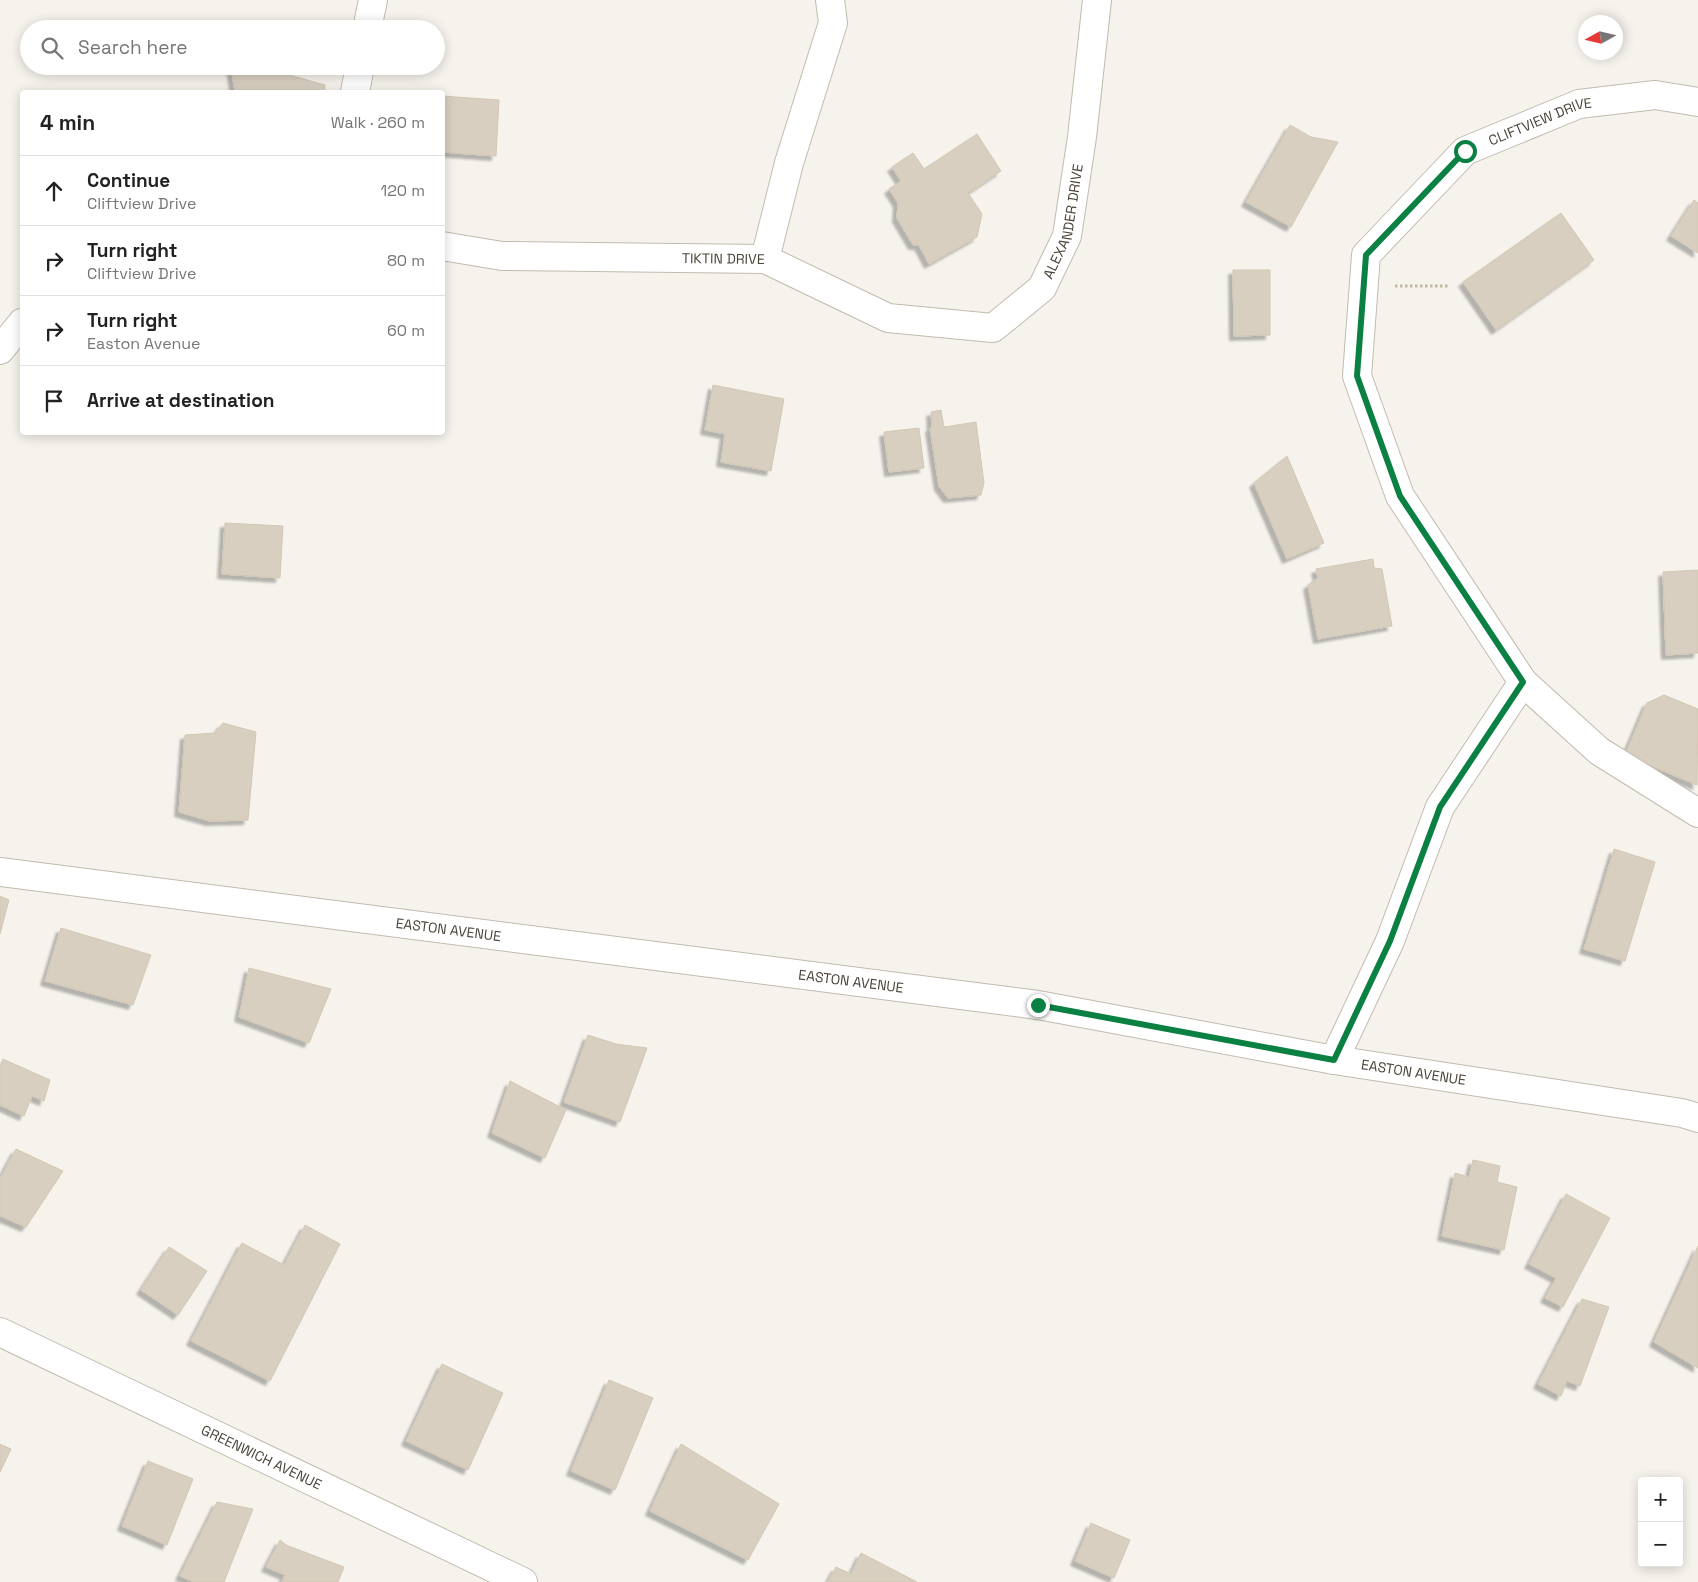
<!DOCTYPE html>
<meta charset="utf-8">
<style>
body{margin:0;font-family:"Space Grotesk",sans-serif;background:#f6f6f6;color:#222}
.controls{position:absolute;right:15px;bottom:15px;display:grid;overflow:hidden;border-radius:5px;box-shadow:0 2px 12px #0003}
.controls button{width:45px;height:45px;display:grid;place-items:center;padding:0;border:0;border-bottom:1px solid #e0e0e0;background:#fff;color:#222;font:25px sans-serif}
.compass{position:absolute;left:1578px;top:15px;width:45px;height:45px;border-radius:50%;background:#fff;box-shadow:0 2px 12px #0003;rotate:262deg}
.stop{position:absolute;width:15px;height:15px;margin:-11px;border:4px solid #0b8043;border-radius:50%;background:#fff}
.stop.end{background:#0b8043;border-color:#fff;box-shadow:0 1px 5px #0008}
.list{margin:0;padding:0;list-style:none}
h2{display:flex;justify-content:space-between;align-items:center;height:65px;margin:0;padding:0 20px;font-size:21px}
h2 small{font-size:16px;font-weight:400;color:#767676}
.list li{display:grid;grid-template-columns:32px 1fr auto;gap:15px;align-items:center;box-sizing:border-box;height:70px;padding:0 20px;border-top:1px solid #e0e0e0}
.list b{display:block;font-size:19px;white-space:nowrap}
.list p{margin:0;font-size:16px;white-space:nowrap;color:#767676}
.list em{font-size:16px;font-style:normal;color:#767676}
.icon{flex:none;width:28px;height:28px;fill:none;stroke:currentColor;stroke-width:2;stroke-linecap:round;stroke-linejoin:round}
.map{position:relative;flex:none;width:1698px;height:1582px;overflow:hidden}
.search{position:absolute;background:#fff;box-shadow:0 2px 12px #0003;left:20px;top:20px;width:425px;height:55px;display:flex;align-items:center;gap:12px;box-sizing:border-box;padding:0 18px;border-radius:28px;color:#767676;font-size:19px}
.panel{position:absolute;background:#fff;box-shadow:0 2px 12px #0003;left:20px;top:90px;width:425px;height:345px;border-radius:5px}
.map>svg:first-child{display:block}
.building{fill:#d8cfc1;stroke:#d3c7b4;filter:url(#shadow)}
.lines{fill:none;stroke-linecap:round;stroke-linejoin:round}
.minor-casing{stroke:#c2bbae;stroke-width:30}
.path{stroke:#c4b79f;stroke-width:3;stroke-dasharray:2.5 2.5;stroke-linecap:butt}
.minor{stroke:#fff;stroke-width:28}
.route{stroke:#0b8043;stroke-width:6}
.labels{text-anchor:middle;stroke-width:4;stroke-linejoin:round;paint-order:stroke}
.street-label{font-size:14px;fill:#4b4439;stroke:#fff}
</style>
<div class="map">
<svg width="1698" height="1582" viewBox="0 0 1698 1582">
<defs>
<filter id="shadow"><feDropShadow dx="-4.5" dy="4.5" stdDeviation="1" flood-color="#0004"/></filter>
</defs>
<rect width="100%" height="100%" fill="#f6f3ec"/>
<!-- building -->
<path class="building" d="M231,66H258L325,85V92H235Z
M442,96L499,100L496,156L442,152Z
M1290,125L1311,137L1338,142L1291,227L1246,202Z
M977,134L1001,171L968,193L982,214L977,237L929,264L919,245H913L897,218L898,203L889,189L901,181L892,167L913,153L924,169Z
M1694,200L1698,203V253L1671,236Z
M1561,213L1594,260L1496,330L1463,282Z
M1233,270H1270V335L1234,336Z
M713,385L784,399L771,471L721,462L725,434L705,430Z
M941,410L944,427L976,422L984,483L981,495L948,498L939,486L930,428L932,426L931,412Z
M919,428L924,468L889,472L884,432Z
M1287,456L1324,543L1287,559L1254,483Z
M225,523L283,526L280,578L222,574Z
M1373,559L1374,568L1382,569L1392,626L1318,639L1308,585L1318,578L1316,569Z
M1698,570V653L1666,655L1663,572Z
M1664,695L1698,709L1697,785L1625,755L1647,703Z
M223,723L256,732L248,820L210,821L179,812L185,735L215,733Z
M1614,849L1655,862L1625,961L1584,949Z
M0,896L9,900L0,934Z
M61,928L151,955L133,1005L45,981Z
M249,968L331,989L309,1043L239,1017Z
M588,1035L616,1044L647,1048L620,1122L564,1102Z
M3,1059L50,1080L44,1101L32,1096L24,1116L0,1105V1067Z
M510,1081L566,1110L545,1158L492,1133Z
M16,1149L63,1171L26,1227L0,1216V1179Z
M1473,1160L1500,1166L1497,1182L1517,1187L1504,1250L1442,1236L1455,1173L1469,1177Z
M1566,1194L1610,1218L1563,1307L1545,1298L1556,1278L1529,1264Z
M305,1225L340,1244L270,1381L191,1341L242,1243L284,1265Z
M1698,1246V1368L1654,1342Z
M169,1247L207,1271L178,1315L141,1290Z
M1582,1299L1609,1307L1580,1386L1567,1381L1561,1396L1538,1384Z
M442,1364L503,1393L468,1470L406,1441Z
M609,1380L653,1398L615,1490L571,1471Z
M0,1444L11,1449L0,1472Z
M681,1444L779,1504L748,1560L650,1511Z
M148,1461L193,1479L167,1545L122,1526Z
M217,1502L253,1509L224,1582H194L180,1576Z
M1091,1523L1130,1540L1114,1578L1075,1561Z
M280,1540L286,1545L344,1567L338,1582H282L285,1575L266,1567Z
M861,1553L917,1582H828L836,1567L851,1574Z"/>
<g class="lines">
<defs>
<g id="minor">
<path d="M367,29L373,0"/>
<path d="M355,92L360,66"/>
<path id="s1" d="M442,246L502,256L765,259L888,318L993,328L1042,288L1067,236L1082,137L1097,0"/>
<path d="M765,259L789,163L833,23L830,0"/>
<path d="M0,350L22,323"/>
<path d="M1523,682L1599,751L1698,813"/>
<path id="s2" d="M0,872L1038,1005L1334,1060L1682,1113L1698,1118"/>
<path id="s3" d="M1334,1060L1390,941L1440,807L1523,682L1400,496L1357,376L1366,255L1465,151L1579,104L1655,95L1698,102"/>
<path id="s4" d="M0,1332L523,1582"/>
</g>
</defs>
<!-- minor casing -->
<use href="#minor" class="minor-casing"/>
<!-- path -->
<path class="path" d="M1395,286H1448"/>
<!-- minor -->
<use href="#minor" class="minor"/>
</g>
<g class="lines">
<!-- route -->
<path class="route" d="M1038,1005L1334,1060L1390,941L1440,807L1523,682L1400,496L1357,376L1366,255L1465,151"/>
</g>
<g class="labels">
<!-- street labels -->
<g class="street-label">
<text dy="5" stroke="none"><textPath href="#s3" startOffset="1121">CLIFTVIEW DRIVE</textPath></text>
<text dy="5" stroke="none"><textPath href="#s1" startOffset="700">ALEXANDER DRIVE</textPath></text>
<text dy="5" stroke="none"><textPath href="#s1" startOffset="282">TIKTIN DRIVE</textPath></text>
<text dy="5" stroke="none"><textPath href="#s2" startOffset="452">EASTON AVENUE</textPath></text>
<text dy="5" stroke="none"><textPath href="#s2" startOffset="858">EASTON AVENUE</textPath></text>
<text dy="5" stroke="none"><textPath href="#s2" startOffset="1428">EASTON AVENUE</textPath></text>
<text dy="5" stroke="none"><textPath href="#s4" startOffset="290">GREENWICH AVENUE</textPath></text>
</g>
</g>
</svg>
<div class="controls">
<button>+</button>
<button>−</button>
</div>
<svg class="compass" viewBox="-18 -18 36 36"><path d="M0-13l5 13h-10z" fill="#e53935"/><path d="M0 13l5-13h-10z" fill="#767676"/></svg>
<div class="stop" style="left:1465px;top:151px"></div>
<div class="stop end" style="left:1038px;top:1005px"></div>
<div class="search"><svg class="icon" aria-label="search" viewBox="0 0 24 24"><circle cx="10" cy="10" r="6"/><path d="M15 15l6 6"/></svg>Search here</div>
<section class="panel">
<h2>4 min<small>Walk · 260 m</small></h2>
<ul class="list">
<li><svg class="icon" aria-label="ahead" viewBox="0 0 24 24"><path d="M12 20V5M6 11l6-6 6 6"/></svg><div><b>Continue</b><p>Cliftview Drive</p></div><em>120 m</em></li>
<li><svg class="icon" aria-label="right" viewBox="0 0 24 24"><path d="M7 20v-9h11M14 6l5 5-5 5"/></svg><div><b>Turn right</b><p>Cliftview Drive</p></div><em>80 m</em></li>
<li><svg class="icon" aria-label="right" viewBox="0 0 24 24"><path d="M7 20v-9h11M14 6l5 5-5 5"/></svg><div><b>Turn right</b><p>Easton Avenue</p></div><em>60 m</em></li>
<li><svg class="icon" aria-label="arrive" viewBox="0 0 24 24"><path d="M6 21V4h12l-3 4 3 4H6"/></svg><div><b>Arrive at destination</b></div></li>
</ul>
</section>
</div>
